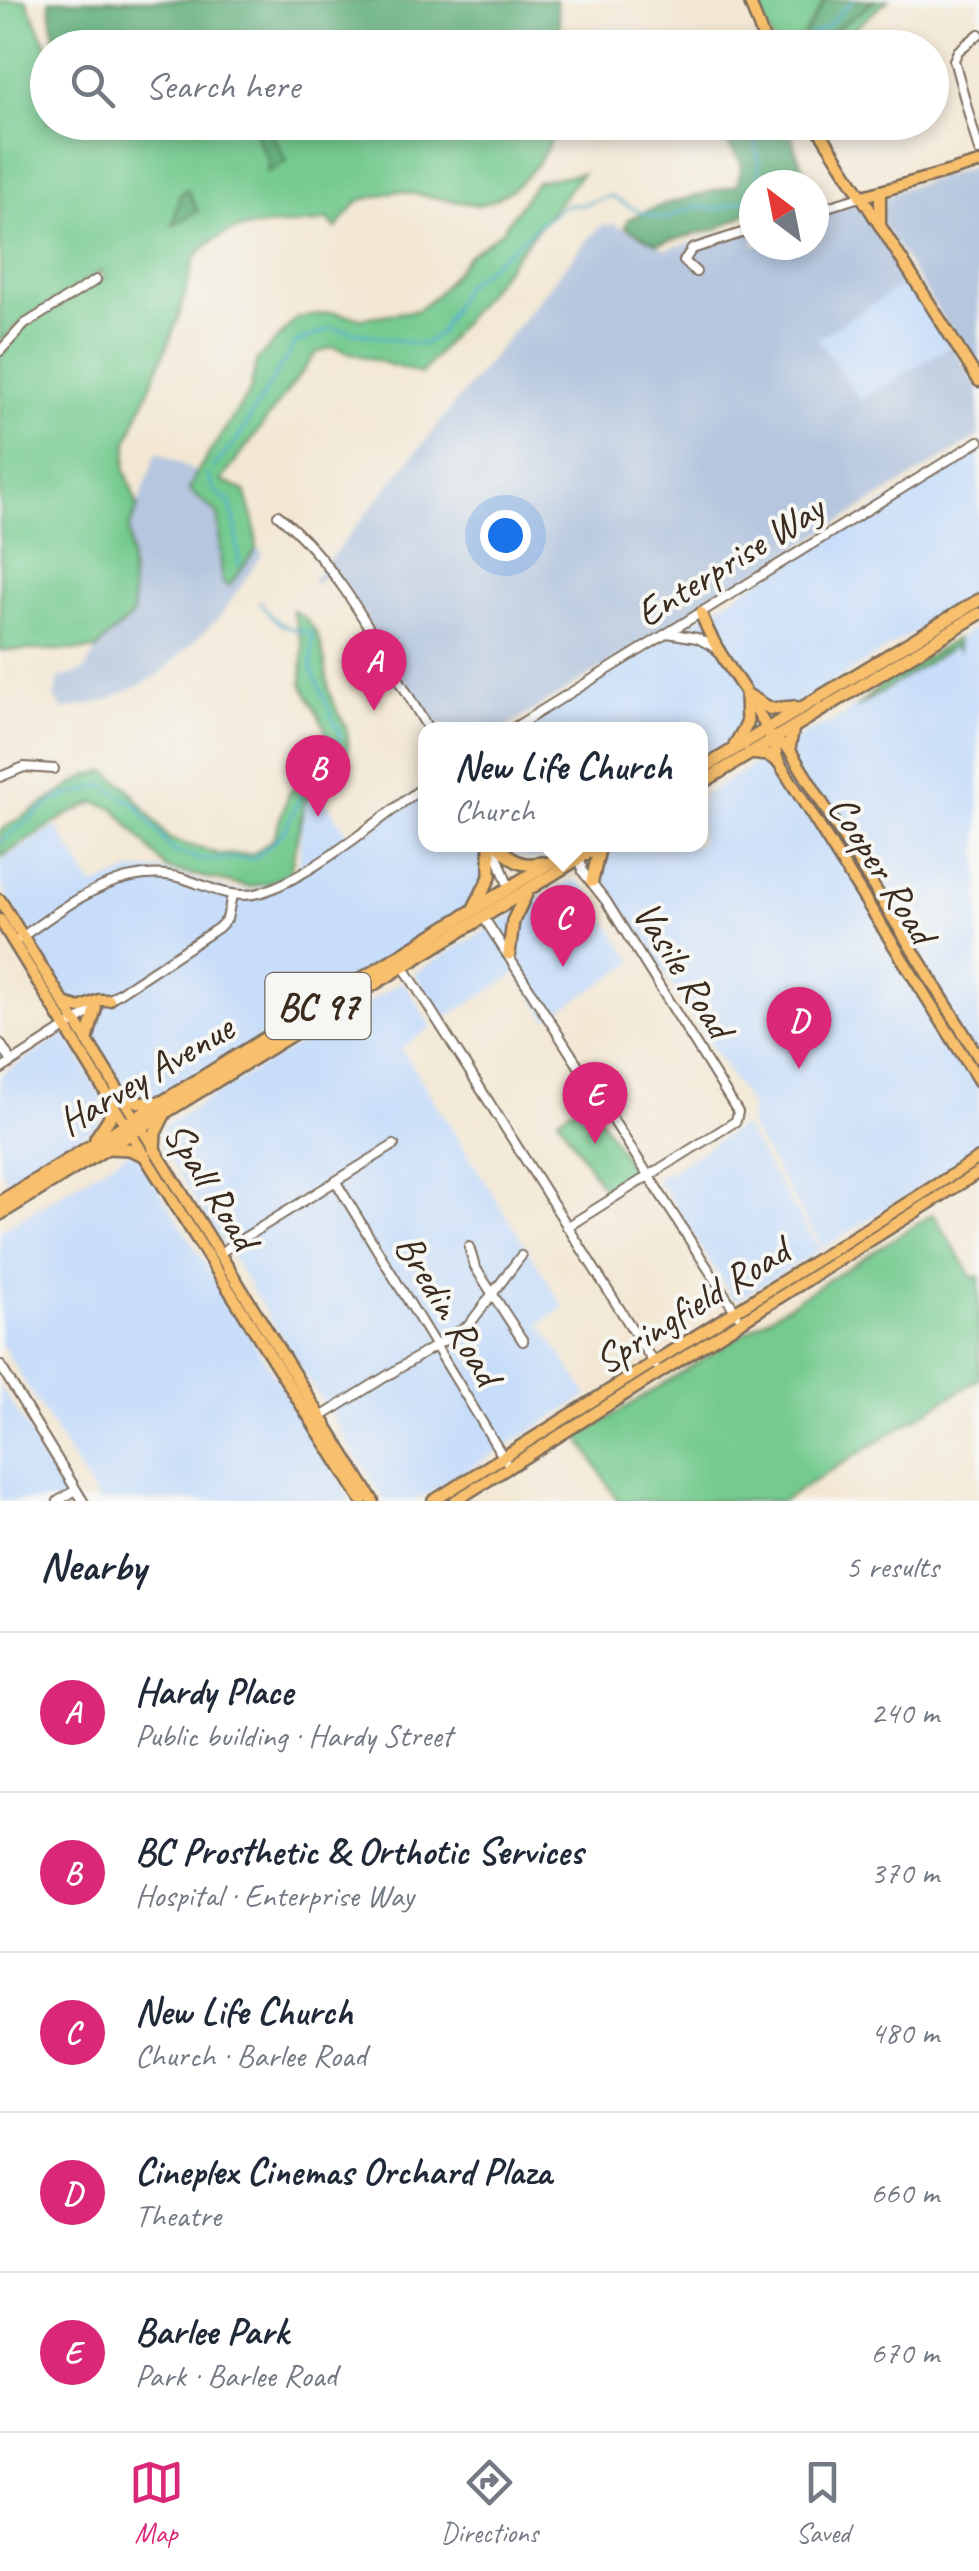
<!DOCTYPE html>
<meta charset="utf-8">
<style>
body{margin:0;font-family:Caveat,sans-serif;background:#f6f6f7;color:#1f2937}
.compass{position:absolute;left:739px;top:170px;width:90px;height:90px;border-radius:50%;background:#fff;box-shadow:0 5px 15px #0003;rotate:328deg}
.you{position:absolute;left:505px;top:535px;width:35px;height:35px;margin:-25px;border:8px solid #fff;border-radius:50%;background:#1a73e8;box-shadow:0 0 0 15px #1a73e833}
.badge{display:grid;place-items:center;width:65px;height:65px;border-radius:50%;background:#db2777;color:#fff;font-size:32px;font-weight:700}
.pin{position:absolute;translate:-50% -82px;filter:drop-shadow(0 2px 5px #0008)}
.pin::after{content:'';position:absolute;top:52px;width:35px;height:30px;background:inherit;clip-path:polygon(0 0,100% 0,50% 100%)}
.popup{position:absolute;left:418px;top:722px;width:290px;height:130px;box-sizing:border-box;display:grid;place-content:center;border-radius:20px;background:#fff;filter:drop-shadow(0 2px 8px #0005);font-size:32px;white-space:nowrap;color:#747a83}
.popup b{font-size:38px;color:#1f2937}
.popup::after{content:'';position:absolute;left:50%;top:100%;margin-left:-20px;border:20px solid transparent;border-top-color:#fff}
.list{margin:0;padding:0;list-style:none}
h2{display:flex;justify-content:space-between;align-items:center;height:130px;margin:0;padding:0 40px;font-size:42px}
h2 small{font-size:32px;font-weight:400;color:#747a83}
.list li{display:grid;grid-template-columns:65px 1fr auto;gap:30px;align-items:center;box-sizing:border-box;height:160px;padding:0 40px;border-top:2px solid #e0e1e3}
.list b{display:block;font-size:38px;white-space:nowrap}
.list p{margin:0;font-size:32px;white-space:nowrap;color:#747a83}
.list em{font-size:32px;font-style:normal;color:#747a83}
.icon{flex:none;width:55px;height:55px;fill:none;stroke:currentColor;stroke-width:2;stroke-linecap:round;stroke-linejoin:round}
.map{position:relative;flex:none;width:979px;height:1501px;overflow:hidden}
.search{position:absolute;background:#fff;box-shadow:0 5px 15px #0003;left:30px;right:30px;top:30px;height:110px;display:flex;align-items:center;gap:25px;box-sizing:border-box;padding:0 35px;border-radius:55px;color:#747a83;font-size:38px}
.sheet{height:930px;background:#fff}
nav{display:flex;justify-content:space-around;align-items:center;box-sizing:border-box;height:140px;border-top:2px solid #e0e1e3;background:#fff;font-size:28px;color:#747a83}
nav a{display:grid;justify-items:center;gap:5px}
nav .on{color:#db2777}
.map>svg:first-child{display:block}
.built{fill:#c7ddf9}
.industrial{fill:#b5c6de}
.green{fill:#75ca8f;stroke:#587a56;stroke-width:2.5}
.forest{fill:#60ae7a;stroke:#4e6c4c;stroke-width:2.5}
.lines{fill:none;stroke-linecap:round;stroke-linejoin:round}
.stream{stroke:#50aecf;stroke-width:2.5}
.minor-casing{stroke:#7b6c5d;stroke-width:12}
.major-casing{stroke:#7b6c5d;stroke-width:15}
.highway-casing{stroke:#7b6c5d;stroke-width:16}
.minor{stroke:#fff;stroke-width:8}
.major{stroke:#f8bf6c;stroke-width:10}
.highway{stroke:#f8bf6c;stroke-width:11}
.labels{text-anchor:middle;stroke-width:8;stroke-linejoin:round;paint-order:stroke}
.shield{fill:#f6f6f2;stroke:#73675e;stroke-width:2.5}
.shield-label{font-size:38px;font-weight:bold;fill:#3b2a1e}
.street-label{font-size:40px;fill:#3b2a1e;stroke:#f6f6f2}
</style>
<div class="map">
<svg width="979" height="1501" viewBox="0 0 979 1501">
<rect width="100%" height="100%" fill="#f6f6f2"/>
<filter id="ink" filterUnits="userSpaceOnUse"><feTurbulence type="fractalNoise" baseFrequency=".01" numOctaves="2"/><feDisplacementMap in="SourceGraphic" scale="20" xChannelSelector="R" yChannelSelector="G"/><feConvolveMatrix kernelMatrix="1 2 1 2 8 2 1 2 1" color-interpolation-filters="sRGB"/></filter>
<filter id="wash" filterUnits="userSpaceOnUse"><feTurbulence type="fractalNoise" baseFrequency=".0048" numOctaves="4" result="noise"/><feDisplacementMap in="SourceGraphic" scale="40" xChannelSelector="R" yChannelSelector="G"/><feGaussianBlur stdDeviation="2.25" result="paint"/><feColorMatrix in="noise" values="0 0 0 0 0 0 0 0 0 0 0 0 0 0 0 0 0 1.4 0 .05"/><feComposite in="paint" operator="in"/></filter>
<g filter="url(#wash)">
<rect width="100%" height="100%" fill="#f3e7d3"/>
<!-- built -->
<path class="built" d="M909,281L951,345L860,402L817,337Z
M979,445V592L701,763L700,730H517Z
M979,625V1150L823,1248L749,1126L751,1107L601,876L599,866L604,857L624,845L700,844L701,797L803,734L839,719L880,686Z
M425,786L426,844L487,845L488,876L469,907L164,1098L151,1100L123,1089L91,1034L100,1003L70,1001L0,884V861L56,826L93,886L132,871L159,870L232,891H255L299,869L302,805L321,794L349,836Z
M505,845H568L549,857L529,859L515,854Z
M571,880L581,882L634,962L547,1019L518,973L443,1020L414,973Z
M403,981L432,1027L401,1048L564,1307L540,1323L588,1396L432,1492L413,1501H385L160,1144V1135L164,1126Z
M66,1033L102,1098L103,1116L99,1125L10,1184L0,1167V1075Z
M742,1125L820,1250L738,1299H733L664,1189L655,1183L660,1174L667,1173Z
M128,1152L138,1156L352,1501H98L0,1342V1231Z
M0,1385L73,1501H0Z"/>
<!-- industrial -->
<path class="industrial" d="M979,165V374L882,224L881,212L885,199L898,190Z
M860,201L909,281L818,338L860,401L951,345L979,389V436L503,729H435L333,568L313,586L312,581L585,242L602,225L615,224L666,249L754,227V245H814V213Z
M157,452L197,472L189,490L218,514L222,582L229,586L257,548L263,553L219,618L158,676L107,701L63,710L54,697L59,678L83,672L102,642L125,624L133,614L129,529Z"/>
<!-- green -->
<path class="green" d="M0,0H26L48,47V122L556,123C548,159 515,197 478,205L397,191L358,201L336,229L327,219C318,224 313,223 304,224C262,227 226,220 195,258L177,322L128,440L125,469L138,507L129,529L133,614C123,628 106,635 97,650H0V357L23,328L104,278L102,271L14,327L0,345Z
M755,0H888L831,48L777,47L762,21Z
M582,173L421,374L332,347L316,353L221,481L245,491L254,521L257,548L229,586L222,582L218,514L189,490L197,472L250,391L257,360L297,318L332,312L362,318L418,310L437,294L470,254L501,232L537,181Z
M292,610C325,626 323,658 329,690C332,703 340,714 345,726C357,759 332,787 305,800L290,872L268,883L249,887L167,869L114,808L95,802L67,815L0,858V831L87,776L106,771L127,787L169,839L221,855L253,854L273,839L289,793L326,754L325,728L302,684L303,646Z
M956,639L958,650L954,646L856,708L880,686Z
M588,1099L633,1171L632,1177L606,1193L558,1118Z
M933,1214L973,1278L979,1276V1379L782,1501H618L579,1437Z"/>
<!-- forest -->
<path class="forest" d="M49,0H556L561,37L558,48L56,47Z
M825,0H875C857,18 833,27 817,47H806L799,43Z
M737,122L789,123L795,149L806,175L799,185H754V210L717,229L657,244L625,227L628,219L665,204L737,185L742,164L725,139Z
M255,123H266L287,161L267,172L268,160L256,136Z
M187,189L198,211L173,225L180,195Z"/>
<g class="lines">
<!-- stream -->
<path class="stream" d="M798,48L809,36L827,27L853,0
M752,122L759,163L758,185
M212,469L237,440L294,344L332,328L422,345L439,334L464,286L564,205H582L610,196L642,213L666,219L694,207L721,209L754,196
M207,474L214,490L230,503L236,528L239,566
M0,842L54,800L103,785L137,805L171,850L201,860L256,858L284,831L306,785L325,771L339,749L340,735L312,670V633C287,629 273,624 260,601"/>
</g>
</g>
<g filter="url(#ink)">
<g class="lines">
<defs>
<path id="minor" d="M979,34L958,51L954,60L979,151
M814,211L860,197
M696,272L684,261L692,249L754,229
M0,351L25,324L96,280
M278,515C346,571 383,656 429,730
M668,633L697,638L716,648
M510,730L979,441
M0,777L24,767L54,769
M493,844L509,888
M484,918L737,1314
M19,939C67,905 123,860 185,879C209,887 232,900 259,893C309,879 382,817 426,785
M403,966L655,1365
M107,1001L218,928L227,919L232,895
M0,1043L12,1062
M0,1070L95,1009
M336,1182L505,1460
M567,1227L736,1121L738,1112L606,901L583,872L580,858
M469,1247L475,1267L523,1341
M218,1254L394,1145
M0,1365L83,1501
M319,1418L469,1325L521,1256
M58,1501L76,1490"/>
<path id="major" d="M749,0L767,48
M814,122L979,381
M860,197L979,163
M880,225V191
M701,613C719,666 766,706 778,761L979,1081
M773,739L789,749L979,1058
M0,900L373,1501
M0,920L144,1155L362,1501
M64,1003L80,1008L99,1000H109
M87,1041L96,1008
M433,1501L979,1158
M455,1501L979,1172"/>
<path id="highway" d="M746,694L771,709L794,707
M735,745L747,724L746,694
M789,749L793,727
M749,753L768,755L778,761
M700,770L979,600
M700,784L979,614
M498,844C513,862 520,867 543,863
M592,881L600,845
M475,906L490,877V844
M509,954L513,921L527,892
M117,1091C131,1098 144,1108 159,1102
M96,1138L110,1117L108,1096
M108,1148L129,1149L144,1155
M154,1150L155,1133L165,1113
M0,1202L580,844
M0,1214L602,844"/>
</defs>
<!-- minor casing -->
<use href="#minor" class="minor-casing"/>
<!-- major casing -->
<use href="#major" class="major-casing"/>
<!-- highway casing -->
<use href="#highway" class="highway-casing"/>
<!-- minor -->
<use href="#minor" class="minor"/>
<!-- major -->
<use href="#major" class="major"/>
<!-- highway -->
<use href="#highway" class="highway"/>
</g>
</g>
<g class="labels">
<!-- shield labels -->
<rect class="shield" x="265.5" y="973" width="105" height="66" rx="8"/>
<g class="shield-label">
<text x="318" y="1019">BC 97</text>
</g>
<!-- street labels -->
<g class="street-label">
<text transform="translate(729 560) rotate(-32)" y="14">Enterprise Way</text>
<text transform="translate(883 869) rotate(58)" y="14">Cooper Road</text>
<text transform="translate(684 969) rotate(58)" y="14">Vasile Road</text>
<text transform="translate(145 1074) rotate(-31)" y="14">Harvey Avenue</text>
<text transform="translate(212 1185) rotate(58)" y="14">Spall Road</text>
<text transform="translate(691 1305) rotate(-32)" y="14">Springfield Road</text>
<text transform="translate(449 1309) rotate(59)" y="14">Bredin Road</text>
</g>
</g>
</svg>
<svg class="compass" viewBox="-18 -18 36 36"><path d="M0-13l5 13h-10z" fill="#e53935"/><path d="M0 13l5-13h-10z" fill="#747a83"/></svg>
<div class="you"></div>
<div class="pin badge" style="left:374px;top:711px">A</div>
<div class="pin badge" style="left:318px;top:817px">B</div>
<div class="pin badge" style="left:563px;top:967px">C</div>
<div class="popup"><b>New Life Church</b>Church</div>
<div class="pin badge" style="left:799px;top:1069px">D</div>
<div class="pin badge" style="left:595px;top:1144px">E</div>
<div class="search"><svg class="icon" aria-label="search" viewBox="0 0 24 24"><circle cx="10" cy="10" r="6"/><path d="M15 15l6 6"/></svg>Search here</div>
</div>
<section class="sheet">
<h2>Nearby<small>5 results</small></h2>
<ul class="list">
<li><span class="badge">A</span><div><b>Hardy Place</b><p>Public building · Hardy Street</p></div><em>240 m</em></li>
<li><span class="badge">B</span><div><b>BC Prosthetic &amp; Orthotic Services</b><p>Hospital · Enterprise Way</p></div><em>370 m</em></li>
<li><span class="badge">C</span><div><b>New Life Church</b><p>Church · Barlee Road</p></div><em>480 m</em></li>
<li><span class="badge">D</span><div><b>Cineplex Cinemas Orchard Plaza</b><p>Theatre</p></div><em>660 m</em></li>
<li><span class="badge">E</span><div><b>Barlee Park</b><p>Park · Barlee Road</p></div><em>670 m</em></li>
</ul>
</section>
<nav>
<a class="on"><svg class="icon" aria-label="map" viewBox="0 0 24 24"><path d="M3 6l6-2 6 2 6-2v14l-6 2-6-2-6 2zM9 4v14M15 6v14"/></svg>Map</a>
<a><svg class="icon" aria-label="directions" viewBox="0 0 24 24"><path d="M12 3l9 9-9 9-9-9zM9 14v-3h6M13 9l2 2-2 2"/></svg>Directions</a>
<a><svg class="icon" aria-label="saved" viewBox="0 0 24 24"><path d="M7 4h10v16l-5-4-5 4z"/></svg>Saved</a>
</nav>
